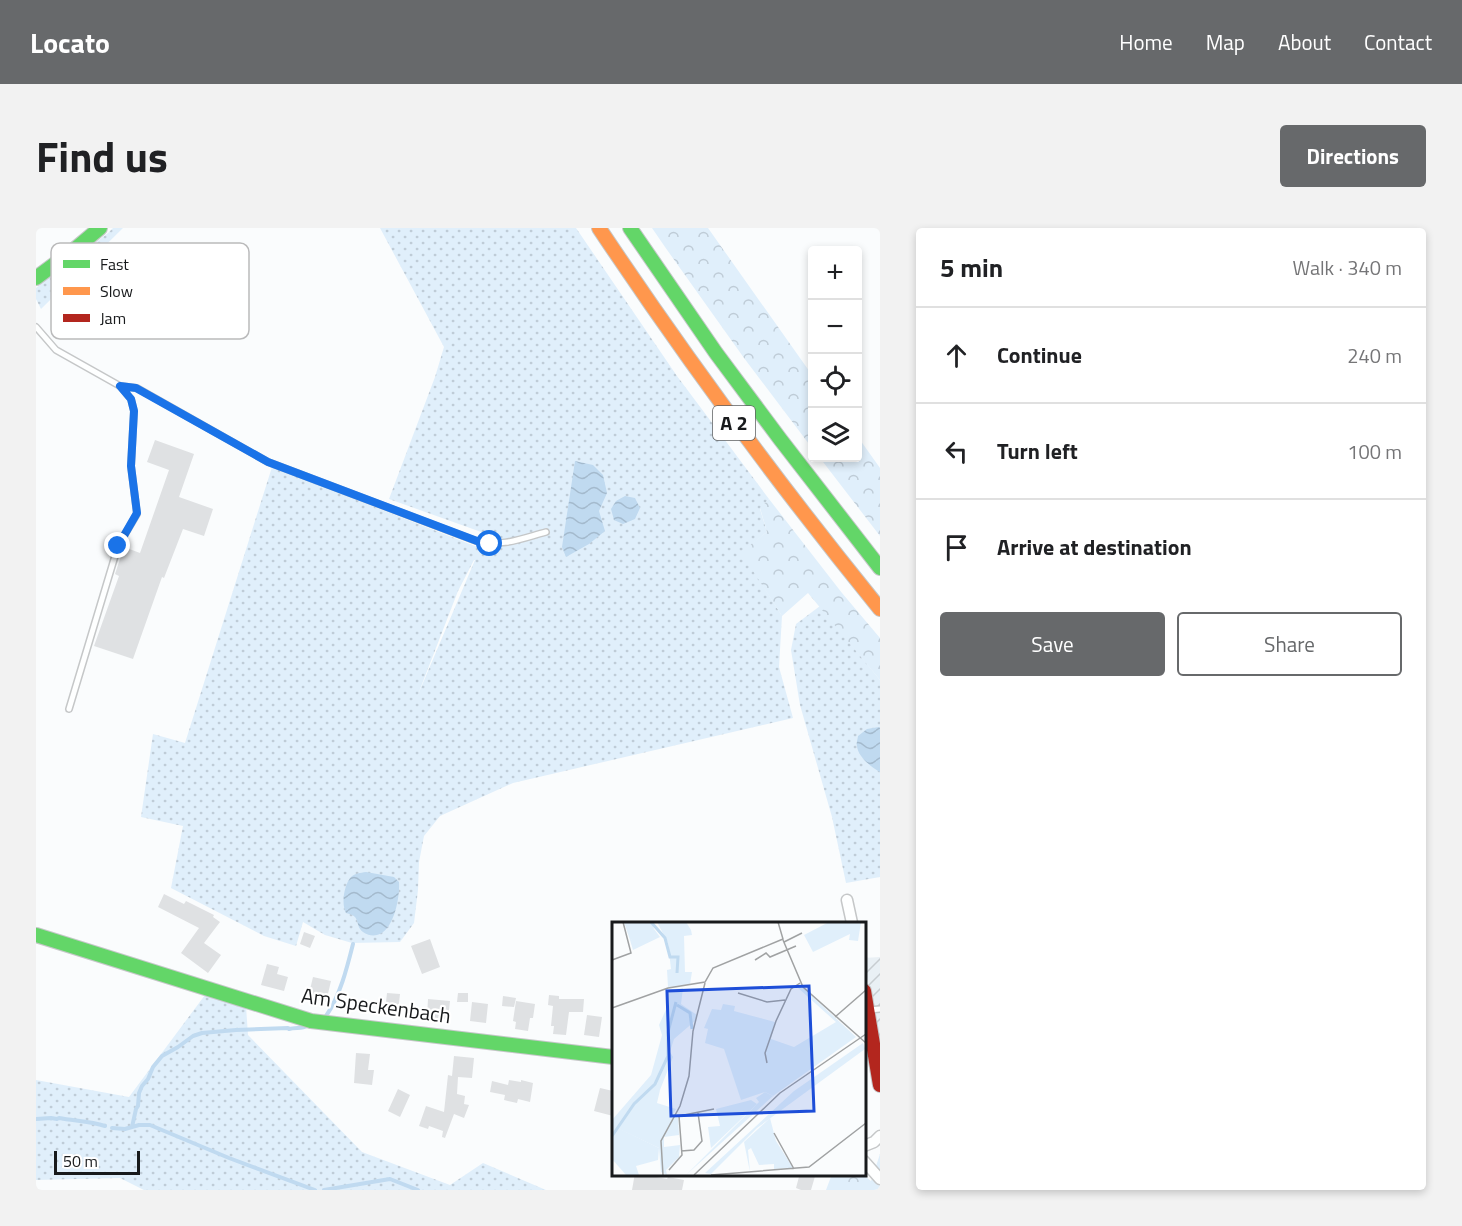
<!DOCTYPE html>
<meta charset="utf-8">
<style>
body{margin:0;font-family:"Titillium Web",sans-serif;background:#f2f2f2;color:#202124}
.controls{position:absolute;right:18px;top:18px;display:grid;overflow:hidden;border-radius:6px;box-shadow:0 3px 9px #0003}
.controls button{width:54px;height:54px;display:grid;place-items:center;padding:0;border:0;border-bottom:2px solid #e0e0e0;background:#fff;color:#202124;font:30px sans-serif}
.scale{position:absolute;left:18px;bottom:15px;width:86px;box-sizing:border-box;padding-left:6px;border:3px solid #181a1c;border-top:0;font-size:16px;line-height:21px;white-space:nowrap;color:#181a1c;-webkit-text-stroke:4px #fff;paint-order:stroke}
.stop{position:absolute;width:18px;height:18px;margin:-14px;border:4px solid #1a73e8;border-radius:50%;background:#fff}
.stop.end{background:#1a73e8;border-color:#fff;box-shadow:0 2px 6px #0008}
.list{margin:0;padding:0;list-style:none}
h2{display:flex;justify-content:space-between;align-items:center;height:78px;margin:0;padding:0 24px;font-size:26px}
h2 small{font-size:20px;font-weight:400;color:#757577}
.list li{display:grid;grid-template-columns:39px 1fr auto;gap:18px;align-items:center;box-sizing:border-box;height:96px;padding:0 24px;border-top:2px solid #e0e0e0}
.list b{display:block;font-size:22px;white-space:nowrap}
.list em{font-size:20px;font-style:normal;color:#757577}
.actions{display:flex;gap:12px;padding:18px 24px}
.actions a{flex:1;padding:14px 0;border:2px solid #67696b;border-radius:6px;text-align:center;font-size:21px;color:#67696b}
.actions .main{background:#67696b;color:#fff}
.icon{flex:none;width:33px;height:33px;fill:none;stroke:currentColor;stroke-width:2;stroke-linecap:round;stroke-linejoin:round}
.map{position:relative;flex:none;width:844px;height:962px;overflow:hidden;border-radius:6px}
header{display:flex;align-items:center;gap:36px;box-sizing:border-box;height:84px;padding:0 30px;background:#67696b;color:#fff}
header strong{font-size:28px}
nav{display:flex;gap:33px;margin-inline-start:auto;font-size:21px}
.intro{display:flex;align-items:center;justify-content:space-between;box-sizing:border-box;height:144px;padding:0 36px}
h1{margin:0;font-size:42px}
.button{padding:15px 27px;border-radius:6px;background:#67696b;color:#fff;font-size:21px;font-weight:700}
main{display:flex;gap:36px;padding:0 36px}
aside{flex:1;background:#fff;border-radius:6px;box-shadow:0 3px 9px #0003}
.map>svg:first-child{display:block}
.industrial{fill:url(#industrial-furrows)}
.grass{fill:url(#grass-dots);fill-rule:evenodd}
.forest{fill:url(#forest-crowns)}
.water{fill:url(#water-waves)}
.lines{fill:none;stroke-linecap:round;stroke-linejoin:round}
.stream{stroke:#c0daf0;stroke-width:4}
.building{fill:#dfe1e3}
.lane-casing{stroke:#c5c7c8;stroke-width:8}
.street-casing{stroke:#c5c7c8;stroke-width:13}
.fast-casing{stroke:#c5c7c8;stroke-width:16}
.slow-casing{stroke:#c5c7c8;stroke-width:16}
.jam-casing{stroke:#c5c7c8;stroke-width:16}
.lane{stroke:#feffff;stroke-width:5}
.street{stroke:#feffff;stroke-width:10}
.fast{stroke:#63d668;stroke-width:14}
.slow{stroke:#ff974d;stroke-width:14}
.jam{stroke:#b3261e;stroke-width:14}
.route{stroke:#1a73e8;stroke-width:8}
.labels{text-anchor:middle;stroke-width:4.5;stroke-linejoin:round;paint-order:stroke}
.shield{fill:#fff;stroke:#5d5f60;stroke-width:1.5}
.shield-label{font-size:20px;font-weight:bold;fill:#181a1c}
.street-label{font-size:21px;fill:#181a1c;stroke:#fff}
.inset-river{fill:none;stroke:#c0daf0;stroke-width:3}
.inset-road{fill:none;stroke:#a0a2a3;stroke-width:1.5}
.view{fill:#1d4ed8;fill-opacity:0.15;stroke:#1d4ed8;stroke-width:3}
.inset-edge{fill:none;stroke:#181a1c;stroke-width:3}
.key{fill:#fff;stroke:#bababb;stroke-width:1.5}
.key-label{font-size:16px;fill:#181a1c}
</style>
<header>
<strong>Locato</strong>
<nav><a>Home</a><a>Map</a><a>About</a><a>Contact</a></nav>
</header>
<div class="intro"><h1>Find us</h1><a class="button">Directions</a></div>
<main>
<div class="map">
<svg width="844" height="962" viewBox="0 0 844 962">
<defs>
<pattern id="industrial-furrows" width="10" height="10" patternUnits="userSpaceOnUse" patternTransform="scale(1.5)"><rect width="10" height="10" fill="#e9f0f5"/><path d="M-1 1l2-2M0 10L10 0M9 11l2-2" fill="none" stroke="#c7cdd1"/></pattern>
<pattern id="grass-dots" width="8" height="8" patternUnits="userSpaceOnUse" patternTransform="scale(1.5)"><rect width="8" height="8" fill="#e0effb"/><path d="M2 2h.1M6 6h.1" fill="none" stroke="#bfccd7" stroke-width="1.8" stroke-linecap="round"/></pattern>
<pattern id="forest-crowns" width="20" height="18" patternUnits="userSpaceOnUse" patternTransform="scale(1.5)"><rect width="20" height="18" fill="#e0effb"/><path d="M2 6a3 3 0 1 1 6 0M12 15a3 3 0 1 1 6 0" fill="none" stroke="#bfccd7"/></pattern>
<pattern id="water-waves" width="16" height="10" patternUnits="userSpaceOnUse" patternTransform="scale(1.5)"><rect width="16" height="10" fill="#c0daf0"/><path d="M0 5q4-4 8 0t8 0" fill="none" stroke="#a4bacd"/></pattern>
</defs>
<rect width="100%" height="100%" fill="#fafcfd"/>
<!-- industrial -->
<path class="industrial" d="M844,729V834L828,730Z"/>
<!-- grass -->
<path class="grass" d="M77,0H87L5,81L0,71V60L72,5Z
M344,0H540L641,148L733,271L724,281L731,304L706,324L746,388L743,439L757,490L477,555L404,588L388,608L383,634L382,662L378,695L364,714L316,715L289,707L267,694L260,718L228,708L135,660L147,598L105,589L117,506L149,515L236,239L444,320L448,305L353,271L399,149L408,119ZM438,332H439L381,469L422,363Z
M784,378L844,452V649L810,655L796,589L764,477L755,422L760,396Z
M169,767L210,778L212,807L326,924L414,957L447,935L510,962H108L84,950L0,952V852L93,869Z"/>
<!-- forest -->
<path class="forest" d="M616,0H672L776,147V220L708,130L629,19Z
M822,209L844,240V308L784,230H822Z
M733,271L806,365L844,410V452L772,365L746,388L705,324L731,304L724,280Z
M844,926V962H790L796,946H826L835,953Z"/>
<!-- water -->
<path class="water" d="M539,233L557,237L567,247L571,265L563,283L569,303L553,316L530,329L526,319Z
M589,268L599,270L604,280L599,291L587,296L578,292L575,281L580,273Z
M843,499L844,500V544C835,539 822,529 821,518C820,517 822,509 822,508L831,501Z
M330,644L358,649L363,654C364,669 358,703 341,707C336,708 331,707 327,704C318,697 326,688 310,685C305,676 308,657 315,649C319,645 324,645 330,644Z"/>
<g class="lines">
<!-- stream -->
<path class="stream" d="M290,788C304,768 311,740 317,716
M0,891L15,890L21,891L23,890C39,893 54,893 69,898
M96,899L100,881L102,878L103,865L106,858L112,851L117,839L126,828L142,819L157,808L166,805L200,802L252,800L253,801C259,799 266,801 271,798
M76,900L89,901L103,897H114L193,930L279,962
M288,962L354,951L382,962"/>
</g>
<!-- building -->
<path class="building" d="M119,212L158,226L143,269L177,281L168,308L147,301L128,350L126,349L97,431L58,418L83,348L79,346L88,319L104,325L133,242L111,234Z
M128,666L148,676L150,673L178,687L177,689L184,694L168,715L185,727L172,745L145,725L163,700L122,679Z
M268,704L279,708L274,720L264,716Z
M394,711L404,739L386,746L375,718Z
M231,736L243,739L241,746L252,749L248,763L225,757Z
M277,749L295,753L290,774L272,770Z
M351,765L364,766L362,784L349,783Z
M422,765H432V774H421Z
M513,767L523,768V771H548L547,784H533L530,807L517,806L518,798H515L517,778L512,777Z
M467,768L480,770L478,779L466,778Z
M392,771L414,773L412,791L391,789Z
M480,773L499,776L497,790H494L492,803L479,801L480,794L477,793Z
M436,774L452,776L450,795L434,793Z
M551,787L566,789L563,809L548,807Z
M320,825L334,826L332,842H338L336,857L318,855Z
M418,828L438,830L436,850L422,849L421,866L429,868L428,876L433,877L428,890L418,886L409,910L406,909L407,903L393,898L392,901L383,898L390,878L408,884L412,847L416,848Z
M473,852L485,854V852L497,855L494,874L482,871L481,875L468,872L469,867L454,864L456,853L472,857Z
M564,860L577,863V888L558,883Z
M362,861L374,867L364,889L352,883Z
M599,945L631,951L632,949L648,952L646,962H596Z
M764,945H780L775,962H765L760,960Z"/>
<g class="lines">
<defs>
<path id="lane" d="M0,99L20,122L84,158L101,160L232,234L440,313C467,319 484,311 510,304
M33,481L82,318L101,286L95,238L98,183L95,171L84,158
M833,782L844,781"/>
<path id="street" d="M811,672L816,695
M828,918L838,914L844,908
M828,933L844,951"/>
<path id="fast" d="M594,0L680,125L744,211L844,340
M0,50L39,21L64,0
M0,707L275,793L577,829"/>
<path id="slow" d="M563,0C651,132 744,258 844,381"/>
<path id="jam" d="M828,763L844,857"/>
</defs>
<!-- lane casing -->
<use href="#lane" class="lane-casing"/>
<!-- street casing -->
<use href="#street" class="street-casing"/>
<!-- fast casing -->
<use href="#fast" class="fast-casing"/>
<!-- slow casing -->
<use href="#slow" class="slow-casing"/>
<!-- jam casing -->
<use href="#jam" class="jam-casing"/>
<!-- lane -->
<use href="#lane" class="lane"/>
<!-- street -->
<use href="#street" class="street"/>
<!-- fast -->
<use href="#fast" class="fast"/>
<!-- slow -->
<use href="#slow" class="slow"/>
<!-- jam -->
<use href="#jam" class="jam"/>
</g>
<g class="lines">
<!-- route -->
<path class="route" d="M82,318L101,285L95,238L98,183L95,171L84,158L100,160L232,234L441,313L454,316"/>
</g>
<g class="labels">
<!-- shield labels -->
<rect class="shield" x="677" y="178" width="42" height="34" rx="4.5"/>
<g class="shield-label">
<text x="698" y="202">A 2</text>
</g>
<!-- street labels -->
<g class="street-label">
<text transform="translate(340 778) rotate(8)" y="7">Am Speckenbach</text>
</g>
</g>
<!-- overview -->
<g transform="translate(576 694)">
<rect width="254" height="254" fill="#fafcfd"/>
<path d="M45,0H74L79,8L80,13L72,14L73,50H80L78,62L56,65L55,48L59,47L56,21ZM217,0H249L246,19L237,18L238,12L201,30L192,13ZM42,7L48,15L21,28L18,18ZM188,63L244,115L161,174L153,170L129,178L112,127L93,121L96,107L92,106L100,87L109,88L111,82L123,84L122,89L163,100L159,117L182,125L224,100L185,65ZM71,66L69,82L85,93L83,99L62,117L58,130L61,135L48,168L6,206L47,226L46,238L24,244L27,253H14L0,237V198L39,153L50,113L47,103L57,81L56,68ZM139,178L145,182L99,226L96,205L108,204L104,187ZM158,196L164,219L181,246L162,247V242L147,243L139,226L136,228L138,250L132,220Z" fill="#e0effb"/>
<path d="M251,121L253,127L145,206L99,252L93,251L182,169ZM48,168L45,181L64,187L61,192L66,194L67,213L52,215V225L68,223L67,235L54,248L55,253L49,250L47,226L5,206L33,170L38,173ZM153,170L161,174L74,253L147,180L144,176Z" fill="#e0effb"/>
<path d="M12,0H40L42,7L32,16L18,18Z" fill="#e0effb"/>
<path class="inset-river" d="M39,0L53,16L58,35H66L65,51M65,83L78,91L80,107M0,214L22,182L43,162L56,134V110L64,80"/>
<path class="inset-road" d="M171,18L191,65L254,121M172,20L190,11M0,38L19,31L11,0M143,38L154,31L158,35L184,24M126,71L155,80L173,78M0,86L56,66L93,60L101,46L171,17L166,0M223,95L254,68M155,141L153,131L164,99L179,67L188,61M67,194L102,187M162,211L182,247M69,229L82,228L90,219L86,191M57,248L70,233L67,194M51,253L49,219L68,184L77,154L81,109L93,61M82,253L168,171L254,112M99,253L197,245L254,201"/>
<path class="view" d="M197,64L202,189L59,194L55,69Z"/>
<rect width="254" height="254" class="inset-edge"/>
</g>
<!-- legend -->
<rect x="15" y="15" width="198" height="96" rx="9" class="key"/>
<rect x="27" y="32" width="27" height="8" fill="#63d668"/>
<rect x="27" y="59" width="27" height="8" fill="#ff974d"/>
<rect x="27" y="86" width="27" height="8" fill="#b3261e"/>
<g class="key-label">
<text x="64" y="42">Fast</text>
<text x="64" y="69">Slow</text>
<text x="64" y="96">Jam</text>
</g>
</svg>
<div class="controls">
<button>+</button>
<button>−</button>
<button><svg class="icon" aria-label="locate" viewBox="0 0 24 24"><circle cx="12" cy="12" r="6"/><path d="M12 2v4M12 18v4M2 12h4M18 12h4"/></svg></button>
<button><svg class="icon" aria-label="layers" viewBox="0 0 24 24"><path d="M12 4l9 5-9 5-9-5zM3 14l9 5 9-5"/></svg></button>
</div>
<div class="scale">50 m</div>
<div class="stop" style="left:454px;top:316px"></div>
<div class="stop end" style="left:82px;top:318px"></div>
</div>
<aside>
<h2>5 min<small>Walk · 340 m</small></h2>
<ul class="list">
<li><svg class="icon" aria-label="ahead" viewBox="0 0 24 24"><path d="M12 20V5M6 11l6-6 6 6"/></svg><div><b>Continue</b></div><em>240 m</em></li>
<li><svg class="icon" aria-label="left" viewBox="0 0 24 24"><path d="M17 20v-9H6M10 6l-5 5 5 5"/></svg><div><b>Turn left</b></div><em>100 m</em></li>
<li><svg class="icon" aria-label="arrive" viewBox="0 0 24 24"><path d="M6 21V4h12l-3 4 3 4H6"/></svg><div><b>Arrive at destination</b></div></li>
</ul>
<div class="actions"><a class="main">Save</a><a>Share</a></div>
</aside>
</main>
